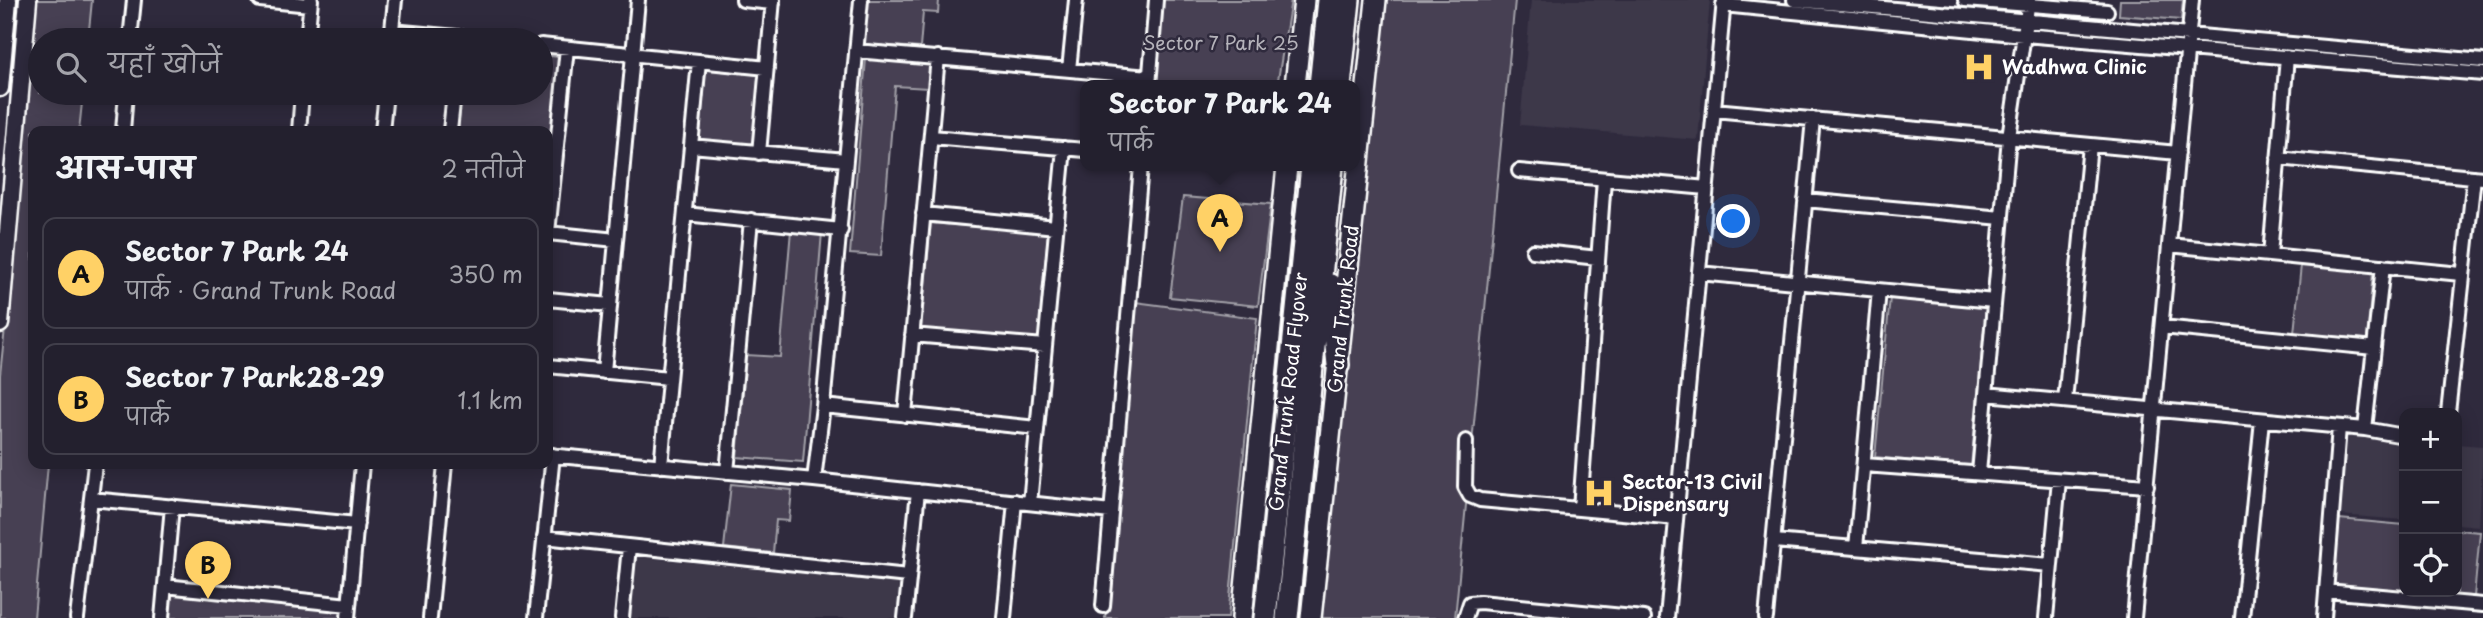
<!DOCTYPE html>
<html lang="hi">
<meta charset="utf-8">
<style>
body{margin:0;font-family:"Playpen Sans","Playpen Sans Deva",sans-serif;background:#2b2836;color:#f1f3f6}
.controls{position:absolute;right:21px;bottom:21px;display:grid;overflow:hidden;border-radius:14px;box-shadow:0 4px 18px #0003}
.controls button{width:63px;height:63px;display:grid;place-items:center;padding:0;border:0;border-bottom:2px solid #403e4a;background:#23202e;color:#f1f3f6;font:35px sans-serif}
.you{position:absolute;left:1734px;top:222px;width:24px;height:24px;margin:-18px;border:5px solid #fff;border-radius:50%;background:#1a73e8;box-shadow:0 0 0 10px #1a73e833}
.badge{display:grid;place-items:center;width:46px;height:46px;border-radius:50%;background:#ffd166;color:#111;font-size:23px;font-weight:700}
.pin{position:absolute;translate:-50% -58px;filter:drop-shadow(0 2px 4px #0008)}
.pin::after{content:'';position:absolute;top:37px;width:24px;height:21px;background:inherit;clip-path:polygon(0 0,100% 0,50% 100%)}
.popup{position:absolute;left:1080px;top:80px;width:280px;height:91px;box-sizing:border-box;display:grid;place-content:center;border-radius:14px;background:#23202e;filter:drop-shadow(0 2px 5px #0005);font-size:23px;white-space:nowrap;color:#a3a3aa}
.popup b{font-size:26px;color:#f1f3f6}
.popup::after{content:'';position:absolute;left:50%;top:100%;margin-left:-14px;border:14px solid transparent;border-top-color:#23202e}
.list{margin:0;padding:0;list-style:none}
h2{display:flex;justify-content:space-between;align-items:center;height:91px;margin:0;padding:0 28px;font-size:30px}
h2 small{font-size:23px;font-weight:400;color:#a3a3aa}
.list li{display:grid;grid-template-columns:46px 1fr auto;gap:21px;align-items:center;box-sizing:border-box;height:112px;margin:0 14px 14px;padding:0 14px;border:2px solid #403e4a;border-radius:14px}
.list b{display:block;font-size:26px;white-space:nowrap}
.list p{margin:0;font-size:23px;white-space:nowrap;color:#a3a3aa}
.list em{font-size:23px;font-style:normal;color:#a3a3aa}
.icon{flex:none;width:38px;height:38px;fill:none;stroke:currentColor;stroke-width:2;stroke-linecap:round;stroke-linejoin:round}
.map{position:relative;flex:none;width:2483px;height:618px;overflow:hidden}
.search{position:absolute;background:#23202e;box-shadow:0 4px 18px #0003;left:28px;top:28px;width:525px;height:77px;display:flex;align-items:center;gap:18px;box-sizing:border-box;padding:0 24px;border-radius:38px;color:#a3a3aa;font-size:26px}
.panel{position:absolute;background:#23202e;box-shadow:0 4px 18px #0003;left:28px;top:126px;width:525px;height:343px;border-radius:14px}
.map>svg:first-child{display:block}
.built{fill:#3c3749}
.green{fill:#464152;stroke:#a2a0a8;stroke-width:2}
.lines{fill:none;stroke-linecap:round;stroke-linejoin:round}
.street-casing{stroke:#fff;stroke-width:18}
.secondary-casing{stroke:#fff;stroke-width:21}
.primary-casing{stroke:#fff;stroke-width:24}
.highway-casing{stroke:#fff;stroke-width:26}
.street{stroke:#2f2a3d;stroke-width:12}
.secondary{stroke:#2f2a3d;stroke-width:16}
.primary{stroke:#2f2a3d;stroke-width:19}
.highway{stroke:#2f2a3d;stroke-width:21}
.labels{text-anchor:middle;stroke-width:5;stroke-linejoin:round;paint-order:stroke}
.park-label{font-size:19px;fill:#b5b3ba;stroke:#2f2a3d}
.poi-label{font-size:19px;font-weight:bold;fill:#fff;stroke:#2f2a3d;text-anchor:start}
.street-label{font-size:19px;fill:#fff;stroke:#2f2a3d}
</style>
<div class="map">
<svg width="2483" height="618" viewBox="0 0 2483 618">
<rect width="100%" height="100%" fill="#2f2a3d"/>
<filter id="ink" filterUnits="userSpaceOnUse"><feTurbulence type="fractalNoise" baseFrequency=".0143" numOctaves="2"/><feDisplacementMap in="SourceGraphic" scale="14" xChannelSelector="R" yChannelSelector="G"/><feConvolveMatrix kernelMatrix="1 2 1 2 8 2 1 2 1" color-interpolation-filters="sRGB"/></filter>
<g filter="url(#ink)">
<!-- built -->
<path class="built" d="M1531,0H1710L1698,140L1520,125Z
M2348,435L2404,439V520L2341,515Z
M2457,444L2483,446L2479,526L2457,524Z
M637,557L899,583L896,618H631Z"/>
<!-- green -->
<path class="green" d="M36,0H92L88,40H40V93H83L79,131H33V464H48L34,618H0V375L13,253Z
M867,0H939L938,13L923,12L920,48L862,44Z
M1161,0H1291L1277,86H1154Z
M1384,0H1515L1455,618H1321Z
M2120,0H2183L2181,20L2119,15Z
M541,55L560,57L548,188V131H458L462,93H541Z
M866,58L930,63L928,88L895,86L881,256L850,254Z
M706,69L760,75L752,147L699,141Z
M1183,197L1271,204L1258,306L1170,297Z
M931,223L1048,233L1039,340L921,330Z
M791,230L822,232L803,462L737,457L746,355L780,357Z
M2301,265L2373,272L2367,339L2294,333Z
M1890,297L1986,307L1971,467L1875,457Z
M1135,302L1257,318L1228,618H1105Z
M731,484L792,490L789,521L776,520L773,553L724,548Z
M2339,519L2404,525V591L2334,584Z
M2457,530L2480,532L2474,597L2414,592H2457Z
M165,586L343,611L342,618H161Z"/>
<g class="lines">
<defs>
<path id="street" d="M260,0L310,5
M743,0L773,3
M1794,0L2483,61
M1965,0L2107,11
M1723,5L2023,35L2483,74
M392,31L489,40
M130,40L134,0
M307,40L311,0
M391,40L395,0
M541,45L767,68
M856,51L1149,77
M1069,70L1076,0
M1149,86L1156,0
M1714,110L2178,153
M123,131L126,93
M299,131L302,93
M382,131L386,93
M450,131L454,93
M931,137L1085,150
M691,146L846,160
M759,153L773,0
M2278,158L2483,178
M1519,171L1707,188
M1805,200L2002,218
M685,214L841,230
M923,214L1056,227
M548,233L567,48
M548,233L616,240
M2169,245L2461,274
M1533,251L1598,258
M2270,255L2287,57
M1699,273L1994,301
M548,299L610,305
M2162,327L2374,348
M912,335L1045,346
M548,366L669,378
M604,372L638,0
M1986,394L2365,429L2404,436
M2065,401L2090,145
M823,406L1037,428
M2448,413L2474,177
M905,415L938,57
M2365,429L2383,266
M1466,441L1465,487L1470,496L1480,500L1676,518
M548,455L814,480L1111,512
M1864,465L2147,486
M661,466L699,61
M727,472L751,220
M1979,473L2009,137L2029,0
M814,480L823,406L861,0
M91,499L357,524
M1030,503L1064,148
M1580,509L1604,179
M544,537L908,576
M1774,541L2051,565
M1856,548L1879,290
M165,586L349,605
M2326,591L2483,605
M1103,606L1141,166
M77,618L95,464
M162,618L172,506
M348,618L362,464
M430,618L445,464
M536,618L553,455
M622,618L629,547
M905,618L918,491
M1004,618L1015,501
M1465,618L1470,603L1480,602L1644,618
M1667,618L1724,0
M1766,618L1813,119
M2046,618L2059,480
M2134,618L2192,0
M2242,618L2262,420
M2324,618L2339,427"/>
<path id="secondary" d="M0,88L8,0
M0,324L28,0"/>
<path id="primary" d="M1295,86L1304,0
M1242,618L1287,166
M1311,618L1376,0"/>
<path id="highway" d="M1320,86L1329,0
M1340,86L1349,0
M1330,285L1338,365
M1265,618L1312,166
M1287,618L1332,166"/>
</defs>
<!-- street casing -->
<use href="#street" class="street-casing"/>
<!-- secondary casing -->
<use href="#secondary" class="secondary-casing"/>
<!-- primary casing -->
<use href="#primary" class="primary-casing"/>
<!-- highway casing -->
<use href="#highway" class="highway-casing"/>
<!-- street -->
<use href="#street" class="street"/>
<!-- secondary -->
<use href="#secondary" class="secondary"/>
<!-- primary -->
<use href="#primary" class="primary"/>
<!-- highway -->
<use href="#highway" class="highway"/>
</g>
</g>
<!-- icons -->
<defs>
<symbol id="hospital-bare" viewBox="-9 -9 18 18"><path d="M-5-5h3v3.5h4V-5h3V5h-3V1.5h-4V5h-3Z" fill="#ffd166" stroke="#2f2a3d" stroke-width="2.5" paint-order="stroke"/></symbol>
</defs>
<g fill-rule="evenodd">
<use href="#hospital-bare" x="1957" y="45" width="44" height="44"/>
<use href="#hospital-bare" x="1577" y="471" width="44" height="44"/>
</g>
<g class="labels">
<!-- park labels -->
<g class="park-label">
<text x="1221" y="50">Sector 7 Park 25</text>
</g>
<!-- poi labels -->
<g class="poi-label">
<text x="2002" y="74">Wadhwa Clinic</text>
<text x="1622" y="489">Sector-13 Civil<tspan x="1622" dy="22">Dispensary</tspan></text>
</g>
<!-- street labels -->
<g class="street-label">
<text transform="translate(1343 309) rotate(-84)" y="7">Grand Trunk Road</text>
<text transform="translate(1288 392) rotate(-84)" y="7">Grand Trunk Road Flyover</text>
</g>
</g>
</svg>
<div class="controls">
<button>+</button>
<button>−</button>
<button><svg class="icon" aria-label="locate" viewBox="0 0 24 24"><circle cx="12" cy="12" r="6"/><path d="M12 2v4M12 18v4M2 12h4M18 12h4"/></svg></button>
</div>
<div class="you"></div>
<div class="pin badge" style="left:1220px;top:252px">A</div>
<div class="popup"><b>Sector 7 Park 24</b>पार्क</div>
<div class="pin badge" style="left:208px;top:599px">B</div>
<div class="search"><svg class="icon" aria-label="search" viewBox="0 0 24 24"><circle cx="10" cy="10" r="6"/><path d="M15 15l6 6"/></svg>यहाँ खोजें</div>
<section class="panel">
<h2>आस-पास<small>2 नतीजे</small></h2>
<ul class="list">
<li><span class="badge">A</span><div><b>Sector 7 Park 24</b><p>पार्क · Grand Trunk Road</p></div><em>350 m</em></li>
<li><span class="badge">B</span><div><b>Sector 7 Park28-29</b><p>पार्क</p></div><em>1.1 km</em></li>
</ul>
</section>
</div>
